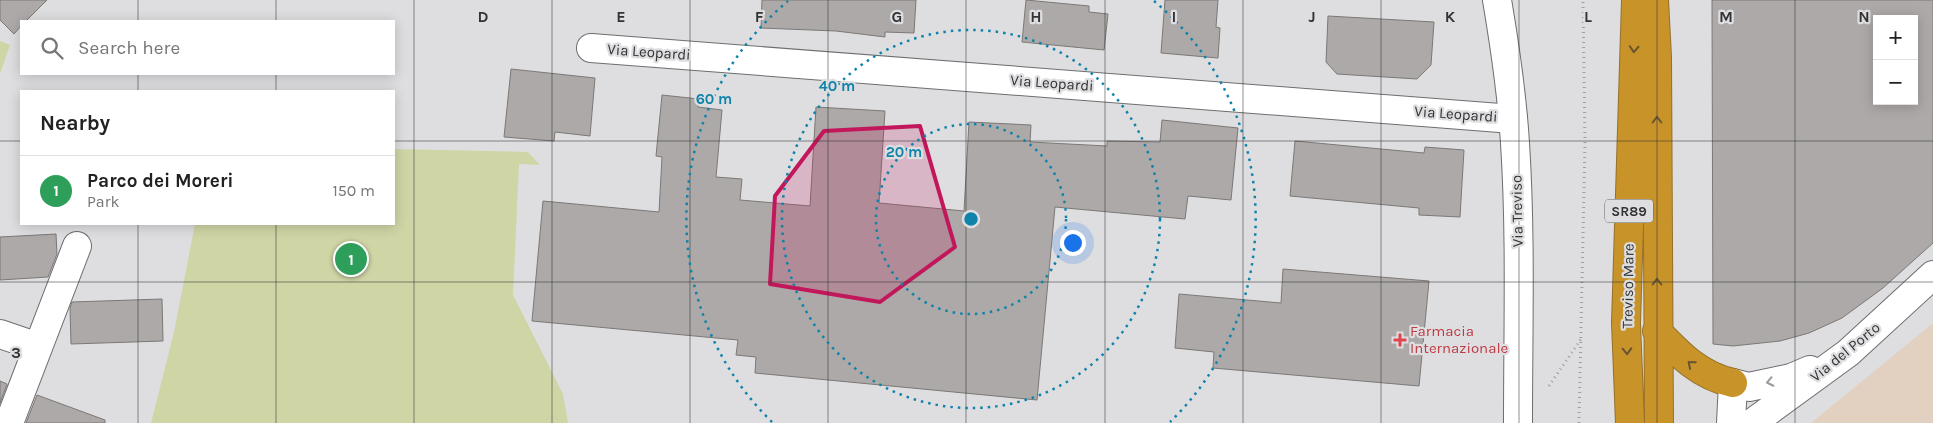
<!DOCTYPE html>
<meta charset="utf-8">
<style>
body{margin:0;font-family:Karla,sans-serif;background:#f2f2f2;color:#222}
.controls{position:absolute;right:15px;top:15px;display:grid;overflow:hidden;border-radius:0px;box-shadow:0 2px 12px #0003}
.controls button{width:45px;height:45px;display:grid;place-items:center;padding:0;border:0;border-bottom:1px solid #e0e0e0;background:#fff;color:#222;font:25px sans-serif}
.you{position:absolute;left:1072px;top:242px;width:18px;height:18px;margin:-12px;border:4px solid #fff;border-radius:50%;background:#1a73e8;box-shadow:0 0 0 8px #1a73e833}
.badge{display:grid;place-items:center;width:32px;height:32px;border-radius:50%;background:#0f766e;color:#fff;font-size:16px;font-weight:700}
.pin{position:absolute;translate:-50% -50%;border:2px solid #fff;box-shadow:0 1px 5px #0006}
.list{margin:0;padding:0;list-style:none}
h2{display:flex;justify-content:space-between;align-items:center;height:65px;margin:0;padding:0 20px;font-size:21px}
h2 small{font-size:16px;font-weight:400;color:#767676}
.list li{display:grid;grid-template-columns:32px 1fr auto;gap:15px;align-items:center;box-sizing:border-box;height:70px;padding:0 20px;border-top:1px solid #e0e0e0}
.list b{display:block;font-size:19px;white-space:nowrap}
.list p{margin:0;font-size:16px;white-space:nowrap;color:#767676}
.list em{font-size:16px;font-style:normal;color:#767676}
.icon{flex:none;width:28px;height:28px;fill:none;stroke:currentColor;stroke-width:2;stroke-linecap:round;stroke-linejoin:round}
.map{position:relative;flex:none;width:1933px;height:423px;overflow:hidden}
.search{position:absolute;background:#fff;box-shadow:0 2px 12px #0003;left:20px;top:20px;width:375px;height:55px;display:flex;align-items:center;gap:12px;box-sizing:border-box;padding:0 18px;border-radius:0px;color:#767676;font-size:19px}
.panel{position:absolute;background:#fff;box-shadow:0 2px 12px #0003;left:20px;top:90px;width:375px;height:135px;border-radius:0px}
.map>svg:first-child{display:block}
.industrial{fill:#e2d1c0}
.green{fill:#d0d5a6}
.building{fill:#ada9a8;stroke:#7b7876;fill-rule:evenodd}
.lines{fill:none;stroke-linecap:round;stroke-linejoin:round}
.street-casing{stroke:#6e6e71;stroke-width:30}
.secondary-casing{stroke:#6e6e71;stroke-width:30}
.highway-casing{stroke:#94712d;stroke-width:30}
.path{stroke:#9f9fa1;stroke-width:3;stroke-dasharray:1 4;stroke-linecap:butt}
.street{stroke:#fff;stroke-width:28}
.secondary{stroke:#fff;stroke-width:28}
.highway{stroke:#c89329;stroke-width:28}
.oneway{stroke:#675530}
.oneway2{stroke:#99999a}
.marked{fill:#c2185b;fill-opacity:0.2;stroke:#c2185b;stroke-width:4;stroke-linejoin:round}
.grid{fill:none;stroke:#333334;stroke-width:1;stroke-opacity:0.55}
.ring{fill:none;stroke:#0f83a9;stroke-width:2.5;stroke-dasharray:2.5 5}
.health-dot{fill:#e0444e;stroke:#dedee1;stroke-width:2}
.labels{text-anchor:middle;stroke-width:4.5;stroke-linejoin:round;paint-order:stroke}
.shield{fill:#dedee1;stroke:#666668;stroke-width:1}
.shield-label{font-size:14px;font-weight:bold;fill:#333334}
.street-label{font-size:15px;fill:#333334;stroke:#dedee1}
.health-label{font-size:15px;fill:#be3a42;stroke:#dedee1;text-anchor:start}
.grid-label{font-size:16px;text-anchor:middle;font-weight:bold;fill:#333334;stroke:#dedee1;stroke-width:4.5;stroke-linejoin:round;paint-order:stroke}
.centre{fill:#0f83a9;stroke:#dedee1;stroke-width:2.5}
.ring-label{font-size:15px;text-anchor:middle;font-weight:bold;fill:#0f83a9;stroke:#dedee1;stroke-width:4.5;stroke-linejoin:round;paint-order:stroke}
</style>
<div class="map">
<svg width="1933" height="423" viewBox="0 0 1933 423">
<rect width="100%" height="100%" fill="#dedee1"/>
<!-- industrial -->
<path class="industrial" d="M1933,323V423H1811Z"/>
<!-- green -->
<path class="green" d="M0,41L10,45L0,74Z
M394,149L528,152L540,165L519,164L513,295L563,394L568,423H151L174,332L195,224H394Z"/>
<!-- building -->
<path class="building" d="M0,0H47L26,21H21V26L14,34L0,20Z
M762,0H916L914,33L885,32V37L836,31L761,28Z
M1026,0L1089,6V12L1108,14L1104,50L1022,42Z
M1165,0H1218L1216,27L1220,28L1218,58L1161,53Z
M1712,0H1933V243L1883,288L1842,318L1809,333L1780,341L1733,346L1713,344ZM1877,19H1914V101H1877Z
M1328,16L1434,22L1431,65L1417,79L1337,74L1326,62Z
M511,69L595,78L590,136L555,132L554,141L504,137Z
M662,95L699,99L698,107L722,110L716,177L742,179L740,200L810,206L816,107L885,111L879,203L964,211L969,122L1031,125L1030,142L1107,146V141L1160,142L1162,120L1238,128L1231,200L1188,196L1185,219L1055,207L1037,400L755,373L756,357L736,355L738,340L532,321L543,201L659,212L662,157L656,156Z
M1295,141L1424,153L1425,147L1464,150L1460,217L1419,215V208L1290,196Z
M56,234L57,254L48,277L0,280V237Z
M1283,269L1429,281L1419,386L1213,368L1214,352L1175,348L1179,294L1281,303Z
M162,299L163,341L71,344L70,308L72,302Z
M0,381L7,384L0,403Z
M37,395L105,420V423H26Z"/>
<g class="lines">
<defs>
<path id="street" d="M591,48L1513,119
M0,334L38,347
M9,423L77,246
M1731,423L1733,383L1749,387L1791,378L1810,370
M1752,423L1848,353L1933,275"/>
<path id="secondary" d="M1497,0C1505,47 1512,95 1515,143C1521,236 1518,330 1518,423"/>
<path id="highway" d="M1654,0L1657,57L1659,423
M1657,331C1680,355 1700,376 1733,383
M1630,423L1626,323L1636,0"/>
</defs>
<!-- street casing -->
<use href="#street" class="street-casing"/>
<!-- secondary casing -->
<use href="#secondary" class="secondary-casing"/>
<!-- highway casing -->
<use href="#highway" class="highway-casing"/>
<!-- path -->
<path class="path" d="M1549,386L1581,339
M1579,423L1585,143L1583,0"/>
<!-- street -->
<use href="#street" class="street"/>
<!-- secondary -->
<use href="#secondary" class="secondary"/>
<!-- highway -->
<use href="#highway" class="highway"/>
</g>
<!-- one-way arrows -->
<defs><path id="oneway-chevron" d="M-2-3.5L2.5 0L-2 3.5" fill="none" stroke-width="1.6" stroke-linecap="round" stroke-linejoin="round" transform="scale(1.25)"/></defs>
<g class="oneway">
<use href="#oneway-chevron" transform="translate(1634 49) rotate(93)"/>
<use href="#oneway-chevron" transform="translate(1657 120) rotate(-90)"/>
<use href="#oneway-chevron" transform="translate(1657 282) rotate(-90)"/>
<use href="#oneway-chevron" transform="translate(1627 351) rotate(88)"/>
<use href="#oneway-chevron" transform="translate(1691 364) rotate(-140)"/>
</g>
<use class="oneway2" href="#oneway-chevron" transform="translate(1770 382) rotate(168)"/>
<!-- marked area -->
<path class="marked" d="M920,126L955,247L880,302L770,284L775,196L824,131Z"/>
<!-- grid -->
<path class="grid" d="M138,0V21M276,0V21M414,0V423M552,0V423M690,0V423M828,0V423M966,0V423M1105,0V423M1243,0V423M1381,0V423M1519,0V423M1657,0V423M1795,0V423M138,74V91M276,74V91M0,141H21M394,141H1933M138,224V423M276,224V423M0,282H1933"/>
<!-- distance rings -->
<g class="ring">
<circle cx="971" cy="219" r="95"/>
<circle cx="971" cy="219" r="189"/>
<path d="M772 422A284 284 0 0 1 788 1M1154 1A284 284 0 0 1 1170 422"/>
</g>
<!-- markers -->
<path class="health-dot" d="M1397.5 332.5h5v5h5v5h-5v5h-5v-5h-5v-5h5z"/>
<g class="labels">
<!-- shield labels -->
<rect class="shield" x="1605" y="199.5" width="48" height="23" rx="4"/>
<g class="shield-label">
<text x="1629" y="216">SR89</text>
</g>
<!-- street labels -->
<g class="street-label">
<text transform="translate(649 52) rotate(4)" y="5">Via Leopardi</text>
<text transform="translate(1052 83) rotate(4)" y="5">Via Leopardi</text>
<text transform="translate(1456 114) rotate(4)" y="5">Via Leopardi</text>
<text transform="translate(1517 211) rotate(-91)" y="5">Via Treviso</text>
<text transform="translate(1628 286) rotate(-89)" y="5">Treviso Mare</text>
<text transform="translate(1845 352) rotate(-39)" y="5">Via del Porto</text>
</g>
<!-- health labels -->
<g class="health-label">
<text x="1410" y="336">Farmacia<tspan x="1410" dy="17">Internazionale</tspan></text>
</g>
</g>
<g class="grid-label">
<text x="483" y="22">D</text>
<text x="621" y="22">E</text>
<text x="759" y="22">F</text>
<text x="897" y="22">G</text>
<text x="1036" y="22">H</text>
<text x="1174" y="22">I</text>
<text x="1312" y="22">J</text>
<text x="1450" y="22">K</text>
<text x="1588" y="22">L</text>
<text x="1726" y="22">M</text>
<text x="1864" y="22">N</text>
<text x="16" y="358">3</text>
</g>
<circle cx="971" cy="219" r="8" class="centre"/>
<g class="ring-label">
<text x="837" y="91">40 m</text>
<text x="714" y="104">60 m</text>
<text x="904" y="157">20 m</text>
</g>
</svg>
<div class="controls">
<button>+</button>
<button>−</button>
</div>
<div class="you"></div>
<div class="pin badge" style="left:351px;top:259px;background:#2e9e5b">1</div>
<div class="search"><svg class="icon" aria-label="search" viewBox="0 0 24 24"><circle cx="10" cy="10" r="6"/><path d="M15 15l6 6"/></svg>Search here</div>
<section class="panel">
<h2>Nearby<small></small></h2>
<ul class="list">
<li><span class="badge" style="background:#2e9e5b">1</span><div><b>Parco dei Moreri</b><p>Park</p></div><em>150 m</em></li>
</ul>
</section>
</div>
